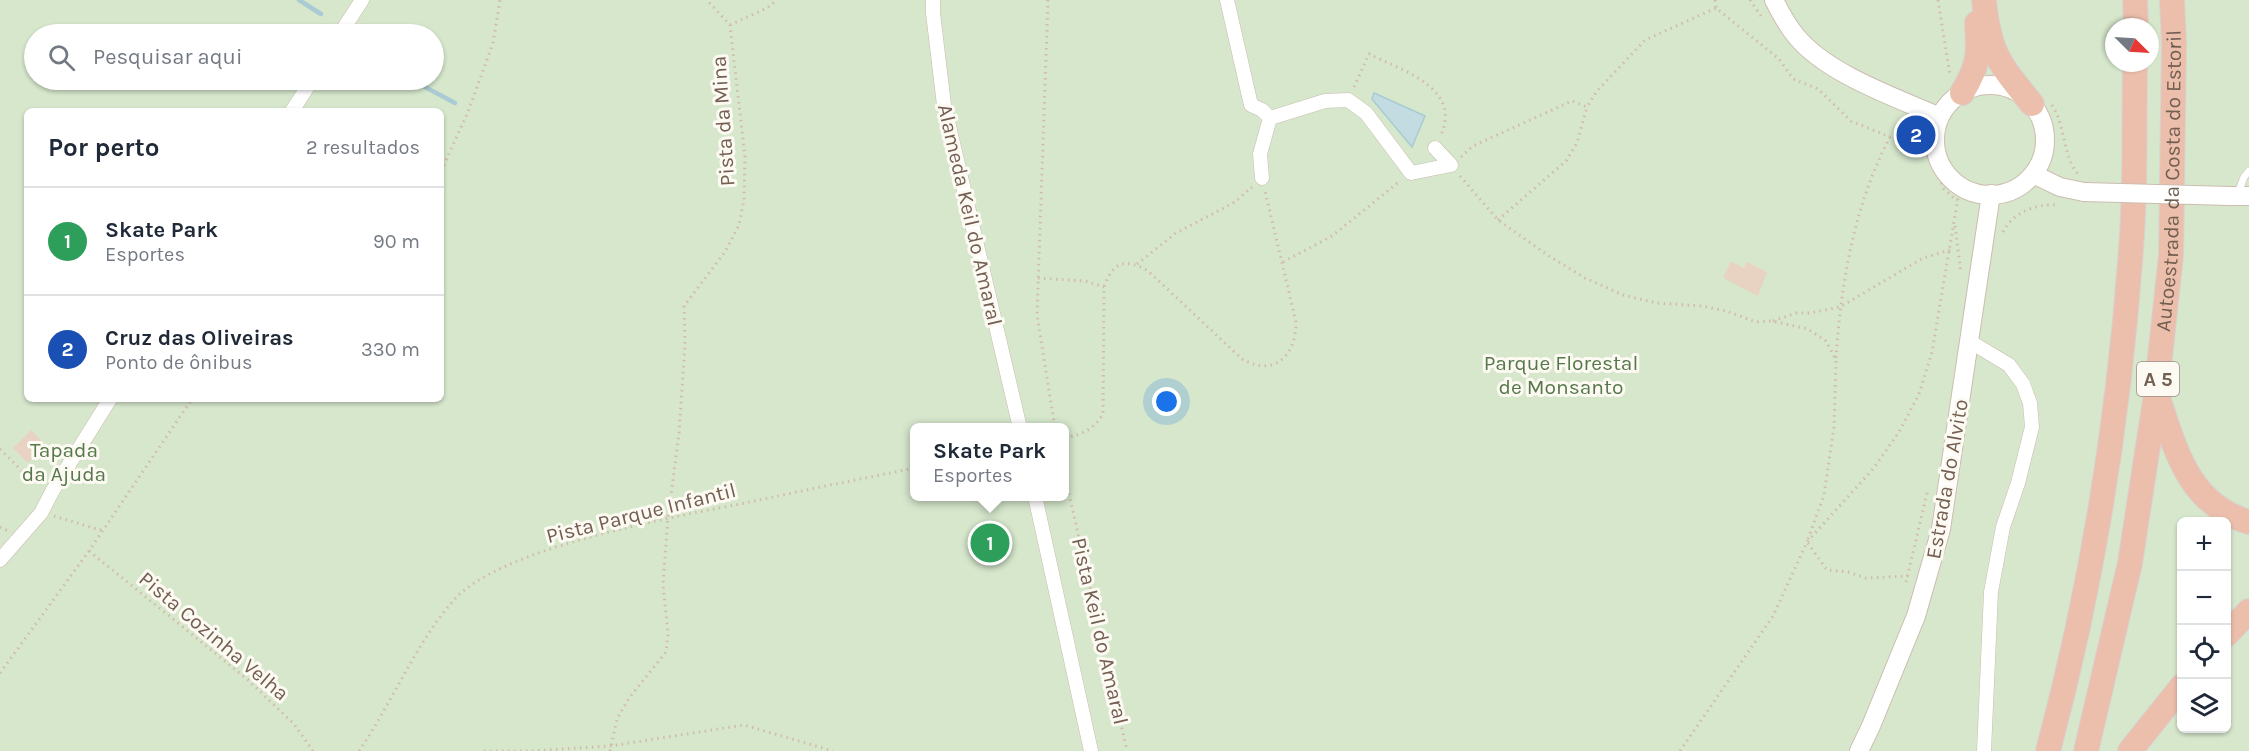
<!DOCTYPE html>
<html lang="pt">
<meta charset="utf-8">
<style>
body{margin:0;font-family:Karla,sans-serif;background:#f6f6f7;color:#1f2937}
.controls{position:absolute;right:18px;bottom:18px;display:grid;overflow:hidden;border-radius:9px;box-shadow:0 2px 4px #0004}
.controls button{width:54px;height:54px;display:grid;place-items:center;padding:0;border:0;border-bottom:2px solid #e0e1e3;background:#fff;color:#1f2937;font:30px sans-serif}
.compass{position:absolute;left:2105px;top:18px;width:54px;height:54px;border-radius:50%;background:#fff;box-shadow:0 2px 4px #0004;rotate:114deg}
.you{position:absolute;left:1167px;top:402px;width:21px;height:21px;margin:-15px;border:4px solid #fff;border-radius:50%;background:#1a73e8;box-shadow:0 0 0 9px #1a73e833}
.badge{display:grid;place-items:center;width:39px;height:39px;border-radius:50%;background:#70504a;color:#fff;font-size:20px;font-weight:700}
.pin{position:absolute;translate:-50% -50%;border:3px solid #fff;box-shadow:0 2px 6px #0006}
.popup{position:absolute;left:910px;top:423px;width:159px;height:78px;box-sizing:border-box;display:grid;place-content:center;border-radius:9px;background:#fff;filter:drop-shadow(0 2px 4px #0005);font-size:20px;white-space:nowrap;color:#747a83}
.popup b{font-size:22px;color:#1f2937}
.popup::after{content:'';position:absolute;left:50%;top:100%;margin-left:-12px;border:12px solid transparent;border-top-color:#fff}
.list{margin:0;padding:0;list-style:none}
h2{display:flex;justify-content:space-between;align-items:center;height:78px;margin:0;padding:0 24px;font-size:26px}
h2 small{font-size:20px;font-weight:400;color:#747a83}
.list li{display:grid;grid-template-columns:39px 1fr auto;gap:18px;align-items:center;box-sizing:border-box;height:108px;padding:0 24px;border-top:2px solid #e0e1e3}
.list b{display:block;font-size:22px;white-space:nowrap}
.list p{margin:0;font-size:20px;white-space:nowrap;color:#747a83}
.list em{font-size:20px;font-style:normal;color:#747a83}
.icon{flex:none;width:33px;height:33px;fill:none;stroke:currentColor;stroke-width:2;stroke-linecap:round;stroke-linejoin:round}
.map{position:relative;flex:none;width:2249px;height:751px;overflow:hidden}
.search{position:absolute;background:#fff;box-shadow:0 2px 4px #0004;left:24px;top:24px;width:420px;height:66px;display:flex;align-items:center;gap:15px;box-sizing:border-box;padding:0 21px;border-radius:33px;color:#747a83;font-size:22px}
.panel{position:absolute;background:#fff;box-shadow:0 2px 4px #0004;left:24px;top:108px;width:420px;height:294px;border-radius:9px}
.map>svg:first-child{display:block}
.green{fill:#d6e7cc;fill-rule:evenodd}
.water{fill:#c3dce2;stroke:#aacbd3;stroke-width:1.5}
.lines{fill:none;stroke-linecap:round;stroke-linejoin:round}
.stream{stroke:#aacbd3;stroke-width:4.5}
.building{fill:#e8d3c2}
.lane-casing{stroke:#c9bdb0;stroke-width:8}
.street-casing{stroke:#c9bdb0;stroke-width:15}
.secondary-casing{stroke:#ccbdaf;stroke-width:20}
.highway-casing{stroke:#d8d2cf;stroke-width:26}
.path{stroke:#d2bbaa;stroke-width:3;stroke-dasharray:1.5 4.5;stroke-linecap:butt}
.lane{stroke:#fff;stroke-width:7}
.street{stroke:#fff;stroke-width:14}
.secondary{stroke:#fff;stroke-width:18}
.highway{stroke:#ecbfac;stroke-width:24}
.secondary-bridge-casing{stroke:#ccbdaf;stroke-width:20;stroke-linecap:butt}
.secondary-bridge{stroke:#fff;stroke-width:18}
.labels{text-anchor:middle;stroke-width:6;stroke-linejoin:round;paint-order:stroke}
.shield{fill:#fdfaf3;stroke:#9c8e82;stroke-width:1.5}
.shield-label{font-size:20px;font-weight:bold;fill:#735f52}
.street-label{font-size:21px;fill:#735f52;stroke:#fdfaf3}
.park-label{font-size:21px;fill:#56784b;stroke:#fdfaf3}
</style>
<div class="map">
<svg width="2249" height="751" viewBox="0 0 2249 751">
<rect width="100%" height="100%" fill="#fbf6ec"/>
<!-- green -->
<path class="green" d="M0,0H2249V751H0ZM2114,27H2150V63H2114ZM34,34H434V80H34ZM27,111H441V399H27ZM915,428H1065V496H915ZM2182,522H2226V728H2182Z"/>
<!-- water -->
<path class="water" d="M1374,93L1425,116L1412,147L1372,99Z"/>
<g class="lines">
<!-- stream -->
<path class="stream" d="M299,0L321,14
M412,80L455,103"/>
</g>
<!-- building -->
<path class="building" d="M1731,261L1744,268L1747,262L1767,272L1758,296L1723,278Z
M31,430L46,445L28,463L13,448Z"/>
<g class="lines">
<defs>
<path id="lane" d="M2237,196L2244,177L2249,171"/>
<path id="street" d="M933,0V13L944,105L1020,428
M1227,0L1251,105L1262,110L1270,118
M340,34L362,0
M292,111L312,80
M1435,148L1451,165
M1262,178L1260,154L1270,118L1325,101L1348,100L1366,113L1411,173L1451,165
M1969,341L2009,365L2023,384L2030,403L2032,427L2018,483L2003,527L1991,592L1984,751
M1035,496L1091,751
M0,560L41,513L53,490L110,399"/>
<path id="secondary" d="M1774,0C1780,12 1787,25 1796,36C1827,74 1895,97 1940,117
M1935 140a55 55 0 1 1 110 0a55 55 0 1 1-110 0Z
M2033,174L2060,187L2084,192
M2230,196H2249
M1859,751L1871,726L1916,616L1941,529L1991,194"/>
<g id="highway">
<path d="M1984,0C1989,53 2000,65 2032,104"/>
<path d="M2135,0L2136,27"/>
<path d="M1962,93C1979,65 1979,55 1977,23"/>
<path d="M2158,398C2176,451 2189,505 2249,522"/>
<path d="M2226,635L2249,611"/>
<path d="M2048,751C2092,587 2119,418 2131,249C2136,188 2134,125 2135,63"/>
<path id="s1" d="M2086,751L2130,563L2156,394L2171,255L2174,43L2172,0"/>
<path d="M2130,751L2182,686"/>
</g>
</defs>
<!-- lane casing -->
<use href="#lane" class="lane-casing"/>
<!-- street casing -->
<use href="#street" class="street-casing"/>
<!-- secondary casing -->
<use href="#secondary" class="secondary-casing"/>
<!-- highway casing -->
<use href="#highway" class="highway-casing"/>
<!-- path -->
<path class="path" d="M1048,0L1037,315L1055,428
M1715,0L1716,8L1779,59L1793,79L1818,89L1851,121L1890,137L1915,131
M1750,0L1761,16
M1938,0L1950,75
M730,25L767,8L777,0
M1354,87L1369,54C1401,70 1464,88 1440,137
M2052,105C2066,126 2062,155 2078,174
M1905,121L1920,139L1944,189L1957,201
M1461,157L1473,146L1572,101L1587,107L1597,91L1645,40L1716,8
M441,171L468,112L493,43L500,0
M1460,176L1498,220L1549,256L1585,278L1623,295L1657,303L1702,306L1726,311L1756,322L1772,321L1808,329L1826,341L1836,360L1834,427L1824,495L1807,542L1827,570L1848,572L1866,578L1908,576
M1498,220L1566,161L1577,143L1587,107
M1955,226L1961,273
M2003,232C2012,213 2035,204 2055,205
M1283,262L1332,236L1400,181
M1137,264L1176,233L1235,202L1252,187
M1038,278L1085,281L1104,287
M1773,321L1796,313H1810L1840,307L1923,258L1950,250
M1836,358C1841,283 1854,205 1890,137
M1065,438C1083,434 1093,430 1103,414L1104,287C1113,262 1124,258 1147,270L1242,359C1275,378 1296,355 1296,322L1265,191
M0,449L24,473L37,472L44,480
M1065,476L1127,751
M54,516L100,530L105,528
M0,527L8,531
M89,551L247,679L294,724L313,751
M1906,582L1928,489
M0,673L89,551L192,399
M359,751C392,703 414,646 453,601C499,547 679,516 750,502C805,490 860,479 915,468
M484,751H532L610,746L744,725L833,751
M610,751L617,719L629,698L666,652L668,633L663,584L668,518L679,433L685,345L684,306L725,252L739,225L744,200L745,157L730,25L707,0
M1680,751L1773,616L1807,542L1873,469L1899,432L1919,394L1932,352L1960,186"/>
<!-- lane -->
<use href="#lane" class="lane"/>
<!-- street -->
<use href="#street" class="street"/>
<!-- secondary -->
<use href="#secondary" class="secondary"/>
<!-- highway -->
<use href="#highway" class="highway"/>
<defs>
<path id="secondary-bridge" d="M2084,192L2230,196"/>
</defs>
<!-- secondary-bridge casing -->
<use href="#secondary-bridge" class="secondary-bridge-casing"/>
<!-- secondary-bridge -->
<use href="#secondary-bridge" class="secondary-bridge"/>
</g>
<g class="labels">
<!-- shield labels -->
<rect class="shield" x="2137" y="362" width="42" height="34" rx="4.5"/>
<g class="shield-label">
<text x="2158" y="386">A 5</text>
</g>
<!-- street labels -->
<g class="street-label">
<text transform="translate(723 121) rotate(-94)" y="7">Pista da Mina</text>
<text dy="7" stroke="none"><textPath href="#s1" startOffset="578">Autoestrada da Costa do Estoril</textPath></text>
<text transform="translate(970 215) rotate(77)" y="7">Alameda Keil do Amaral</text>
<text transform="translate(1947 479) rotate(-80)" y="7">Estrada do Alvito</text>
<text transform="translate(641 513) rotate(-14)" y="7">Pista Parque Infantil</text>
<text transform="translate(1100 631) rotate(77)" y="7">Pista Keil do Amaral</text>
<text transform="translate(214 636) rotate(40)" y="7">Pista Cozinha Velha</text>
</g>
<!-- park labels -->
<g class="park-label">
<text x="1561" y="370">Parque Florestal<tspan x="1561" dy="24">de Monsanto</tspan></text>
<text x="64" y="457">Tapada<tspan x="64" dy="24">da Ajuda</tspan></text>
</g>
</g>
</svg>
<div class="controls">
<button>+</button>
<button>−</button>
<button><svg class="icon" aria-label="locate" viewBox="0 0 24 24"><circle cx="12" cy="12" r="6"/><path d="M12 2v4M12 18v4M2 12h4M18 12h4"/></svg></button>
<button><svg class="icon" aria-label="layers" viewBox="0 0 24 24"><path d="M12 4l9 5-9 5-9-5zM3 14l9 5 9-5"/></svg></button>
</div>
<svg class="compass" viewBox="-18 -18 36 36"><path d="M0-13l5 13h-10z" fill="#e53935"/><path d="M0 13l5-13h-10z" fill="#747a83"/></svg>
<div class="you"></div>
<div class="pin badge" style="left:990px;top:543px;background:#2e9e5b">1</div>
<div class="popup"><b>Skate Park</b>Esportes</div>
<div class="pin badge" style="left:1916px;top:135px;background:#1a4fb4">2</div>
<div class="search"><svg class="icon" aria-label="search" viewBox="0 0 24 24"><circle cx="10" cy="10" r="6"/><path d="M15 15l6 6"/></svg>Pesquisar aqui</div>
<section class="panel">
<h2>Por perto<small>2 resultados</small></h2>
<ul class="list">
<li><span class="badge" style="background:#2e9e5b">1</span><div><b>Skate Park</b><p>Esportes</p></div><em>90 m</em></li>
<li><span class="badge" style="background:#1a4fb4">2</span><div><b>Cruz das Oliveiras</b><p>Ponto de ônibus</p></div><em>330 m</em></li>
</ul>
</section>
</div>
